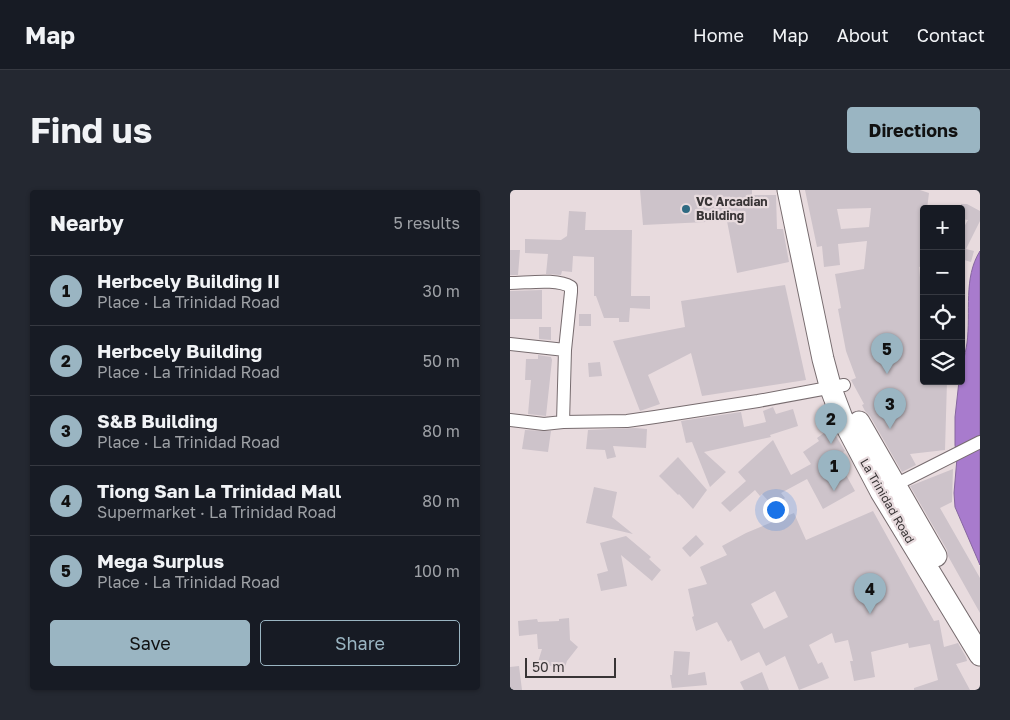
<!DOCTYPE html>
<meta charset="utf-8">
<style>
body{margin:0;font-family:"Golos Text",sans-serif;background:#242831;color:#f1f3f6}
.controls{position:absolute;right:15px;top:15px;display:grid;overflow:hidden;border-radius:5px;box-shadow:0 1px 4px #0004}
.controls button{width:45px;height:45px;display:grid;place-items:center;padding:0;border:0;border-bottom:1px solid #363941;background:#171b24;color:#f1f3f6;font:25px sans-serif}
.scale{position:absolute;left:15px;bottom:12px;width:91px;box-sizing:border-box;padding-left:5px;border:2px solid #383435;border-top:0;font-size:14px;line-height:18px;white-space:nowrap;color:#383435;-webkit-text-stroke:4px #e8dbde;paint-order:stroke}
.you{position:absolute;left:265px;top:319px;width:18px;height:18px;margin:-12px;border:4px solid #fff;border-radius:50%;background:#1a73e8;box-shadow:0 0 0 8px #1a73e833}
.badge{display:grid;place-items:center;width:32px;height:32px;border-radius:50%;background:#9ab5c2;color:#111;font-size:16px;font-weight:700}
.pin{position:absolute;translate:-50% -41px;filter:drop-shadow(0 1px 2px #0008)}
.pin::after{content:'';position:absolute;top:26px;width:18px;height:15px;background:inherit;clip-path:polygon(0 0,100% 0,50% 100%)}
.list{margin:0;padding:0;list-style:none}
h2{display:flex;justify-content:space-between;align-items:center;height:65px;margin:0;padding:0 20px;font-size:21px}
h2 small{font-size:16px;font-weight:400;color:#9ea1a6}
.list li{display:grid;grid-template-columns:32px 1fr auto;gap:15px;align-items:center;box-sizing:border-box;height:70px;padding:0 20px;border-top:1px solid #363941}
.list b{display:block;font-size:19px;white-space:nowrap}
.list p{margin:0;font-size:16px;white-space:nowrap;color:#9ea1a6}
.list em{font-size:16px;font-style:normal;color:#9ea1a6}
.actions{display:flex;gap:10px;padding:15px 20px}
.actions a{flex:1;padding:11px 0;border:1px solid #9ab5c2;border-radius:5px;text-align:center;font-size:18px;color:#9ab5c2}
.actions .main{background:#9ab5c2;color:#111}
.icon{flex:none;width:28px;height:28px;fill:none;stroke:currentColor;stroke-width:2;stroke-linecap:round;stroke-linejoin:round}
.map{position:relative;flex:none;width:470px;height:500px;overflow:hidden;border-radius:5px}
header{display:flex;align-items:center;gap:30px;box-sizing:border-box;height:70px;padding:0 25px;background:#171b24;border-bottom:1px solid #363941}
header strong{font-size:24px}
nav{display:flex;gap:28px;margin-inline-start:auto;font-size:18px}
.intro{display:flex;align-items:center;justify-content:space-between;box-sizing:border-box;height:120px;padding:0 30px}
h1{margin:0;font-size:35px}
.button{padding:12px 22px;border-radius:5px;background:#9ab5c2;color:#111;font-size:18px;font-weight:700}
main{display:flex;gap:30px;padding:0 30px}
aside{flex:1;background:#171b24;border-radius:5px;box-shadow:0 1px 4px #0004}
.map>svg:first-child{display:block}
.water{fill:#a87bcd;stroke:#86669f}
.building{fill:#cdc3ca;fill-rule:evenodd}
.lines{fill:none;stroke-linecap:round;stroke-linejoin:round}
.minor-casing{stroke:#776c6f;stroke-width:14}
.trunk-casing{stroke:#776c6f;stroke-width:23}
.minor{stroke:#fff;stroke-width:12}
.trunk{stroke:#fff;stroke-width:21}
.poi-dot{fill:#2f6a82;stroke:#e8dbde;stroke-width:2}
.labels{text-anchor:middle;stroke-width:4.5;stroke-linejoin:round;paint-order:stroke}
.poi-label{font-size:12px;font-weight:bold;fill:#383435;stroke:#e8dbde;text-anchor:start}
.street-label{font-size:12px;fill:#383435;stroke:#e8dbde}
</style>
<header>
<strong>Map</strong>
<nav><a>Home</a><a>Map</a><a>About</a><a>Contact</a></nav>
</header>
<div class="intro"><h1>Find us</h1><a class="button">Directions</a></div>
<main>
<aside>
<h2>Nearby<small>5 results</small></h2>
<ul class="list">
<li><span class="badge">1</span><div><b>Herbcely Building II</b><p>Place · La Trinidad Road</p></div><em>30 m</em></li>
<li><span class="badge">2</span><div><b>Herbcely Building</b><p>Place · La Trinidad Road</p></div><em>50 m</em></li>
<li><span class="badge">3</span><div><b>S&amp;B Building</b><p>Place · La Trinidad Road</p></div><em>80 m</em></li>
<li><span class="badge">4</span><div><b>Tiong San La Trinidad Mall</b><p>Supermarket · La Trinidad Road</p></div><em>80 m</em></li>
<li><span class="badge">5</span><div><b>Mega Surplus</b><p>Place · La Trinidad Road</p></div><em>100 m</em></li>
</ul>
<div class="actions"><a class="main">Save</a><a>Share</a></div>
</aside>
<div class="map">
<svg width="470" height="500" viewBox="0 0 470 500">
<rect width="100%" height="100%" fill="#e8dbde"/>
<!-- water -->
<path class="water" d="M470,61V375L445,317L444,303L447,268L445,255V227L449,191H451C451,178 455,166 457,153C461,122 453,88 470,61Z"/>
<!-- building -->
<path class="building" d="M130,0H242V5H266L267,39H273L279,72L227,83L217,31L133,35Z
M295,0H410L419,3L417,19H414V76L409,77L413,118H410L412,153L414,152V191H437L435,260L400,264L406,275L392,282L360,226L355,221L352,215L354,214L341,190L346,188L336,161L328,119L331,118L325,84L354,79L357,51L328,54L330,75L314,77L312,56L307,57ZM361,18L359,37L331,39L327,19Z
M451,14H457L470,21V31L456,59L464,61L461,72L451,69V42L458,30L451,29Z
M59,21L76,22L75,40H122L121,106H140V119L120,118L119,132H109V128H94L86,106H84V67L63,66L62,82L52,81L51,85L36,84L38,64L15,63V49L51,50L57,46Z
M0,60H10L8,85H0Z
M275,95L296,190L192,206L181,163L138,185L150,214L130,221L103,151L175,137L171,111Z
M32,100V129H0V101Z
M69,124H81V136H69Z
M29,137H41V150L29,149Z
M28,165L41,167L42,170L36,226L18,224L21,190H15L16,169H28Z
M90,172L92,186L79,187L78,173Z
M263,217L266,224L283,219L288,236L260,245L261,247L194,262L216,282L200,297L182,252L176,253L171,231L231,222L234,237L256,232L253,221Z
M125,238L137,239L136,258L103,256L106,267L97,269L95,260L76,259L78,240Z
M321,238L335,261L333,262L338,270L330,274L345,301L313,319L297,289L271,303L275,308L264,317L252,304L250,306L245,300L220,322L211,313L236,291L228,282L263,250L281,285L301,274L293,262L309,251L307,248Z
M15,240L41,241L38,262L12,259Z
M168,267L197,300L183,319L169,304L168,305L149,286Z
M443,279L442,312L430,318L470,388V423L438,366L437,360L400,296Z
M84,297L107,302L102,327L123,344L76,333Z
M363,321L424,431L429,430L434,457L448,453L456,467L457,471L446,474L460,500H404V498L428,490L420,454L399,458L398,453L361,462L365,487L344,491L340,471H343L338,450L325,453L322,443L299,455L308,474L312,472L319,488L289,500L275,466L256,476L249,462L231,471L221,450L218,452L207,432L186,441L182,427L184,426L178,399L197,394L190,377L217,365L212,356L236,343L284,323L296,350ZM265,401L278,427L254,439L241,414Z
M186,345L194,354L180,367L172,358Z
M116,346L141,367L139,369L151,380L142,391L111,365L117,396L91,401L87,384L98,381L90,353Z
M59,428L60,450L68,457L57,471L54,480L28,472L32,459H28L27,444L9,446L8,431L27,429L28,432L49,431V429Z
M164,461L180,462L178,485L195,482L197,495L162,498L160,485H162Z
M9,476L12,500H0V477Z
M252,482L259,500H234L230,492Z"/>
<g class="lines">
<defs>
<path id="minor" d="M0,93C17,93 47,88 61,97V102L55,160L53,232L34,234L0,230
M0,154L55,160
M53,232L117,231L145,227L248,211L334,195
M381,297L470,252"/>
<path id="trunk" d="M278,0L313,169L321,199L332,228L371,302L470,465
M349,232L426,366"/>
</defs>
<!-- minor casing -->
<use href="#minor" class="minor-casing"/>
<!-- trunk casing -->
<use href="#trunk" class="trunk-casing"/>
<!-- minor -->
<use href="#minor" class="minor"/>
<!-- trunk -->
<use href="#trunk" class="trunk"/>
</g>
<!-- markers -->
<circle class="poi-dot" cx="176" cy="19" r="5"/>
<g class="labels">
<!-- poi labels -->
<g class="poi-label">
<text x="186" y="16">VC Arcadian<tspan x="186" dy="14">Building</tspan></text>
</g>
<!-- street labels -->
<g class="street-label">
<text transform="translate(377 311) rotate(60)" y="4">La Trinidad Road</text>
</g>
</g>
</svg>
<div class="controls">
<button>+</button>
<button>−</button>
<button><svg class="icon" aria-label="locate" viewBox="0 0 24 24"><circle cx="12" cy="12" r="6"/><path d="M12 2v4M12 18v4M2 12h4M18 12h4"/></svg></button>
<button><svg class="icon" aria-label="layers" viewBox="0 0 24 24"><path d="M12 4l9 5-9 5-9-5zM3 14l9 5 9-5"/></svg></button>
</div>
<div class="scale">50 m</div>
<div class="you"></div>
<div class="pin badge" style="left:324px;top:301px">1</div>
<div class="pin badge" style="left:321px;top:254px">2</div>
<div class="pin badge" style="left:380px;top:239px">3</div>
<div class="pin badge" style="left:360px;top:424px">4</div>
<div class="pin badge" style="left:377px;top:184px">5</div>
</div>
</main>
